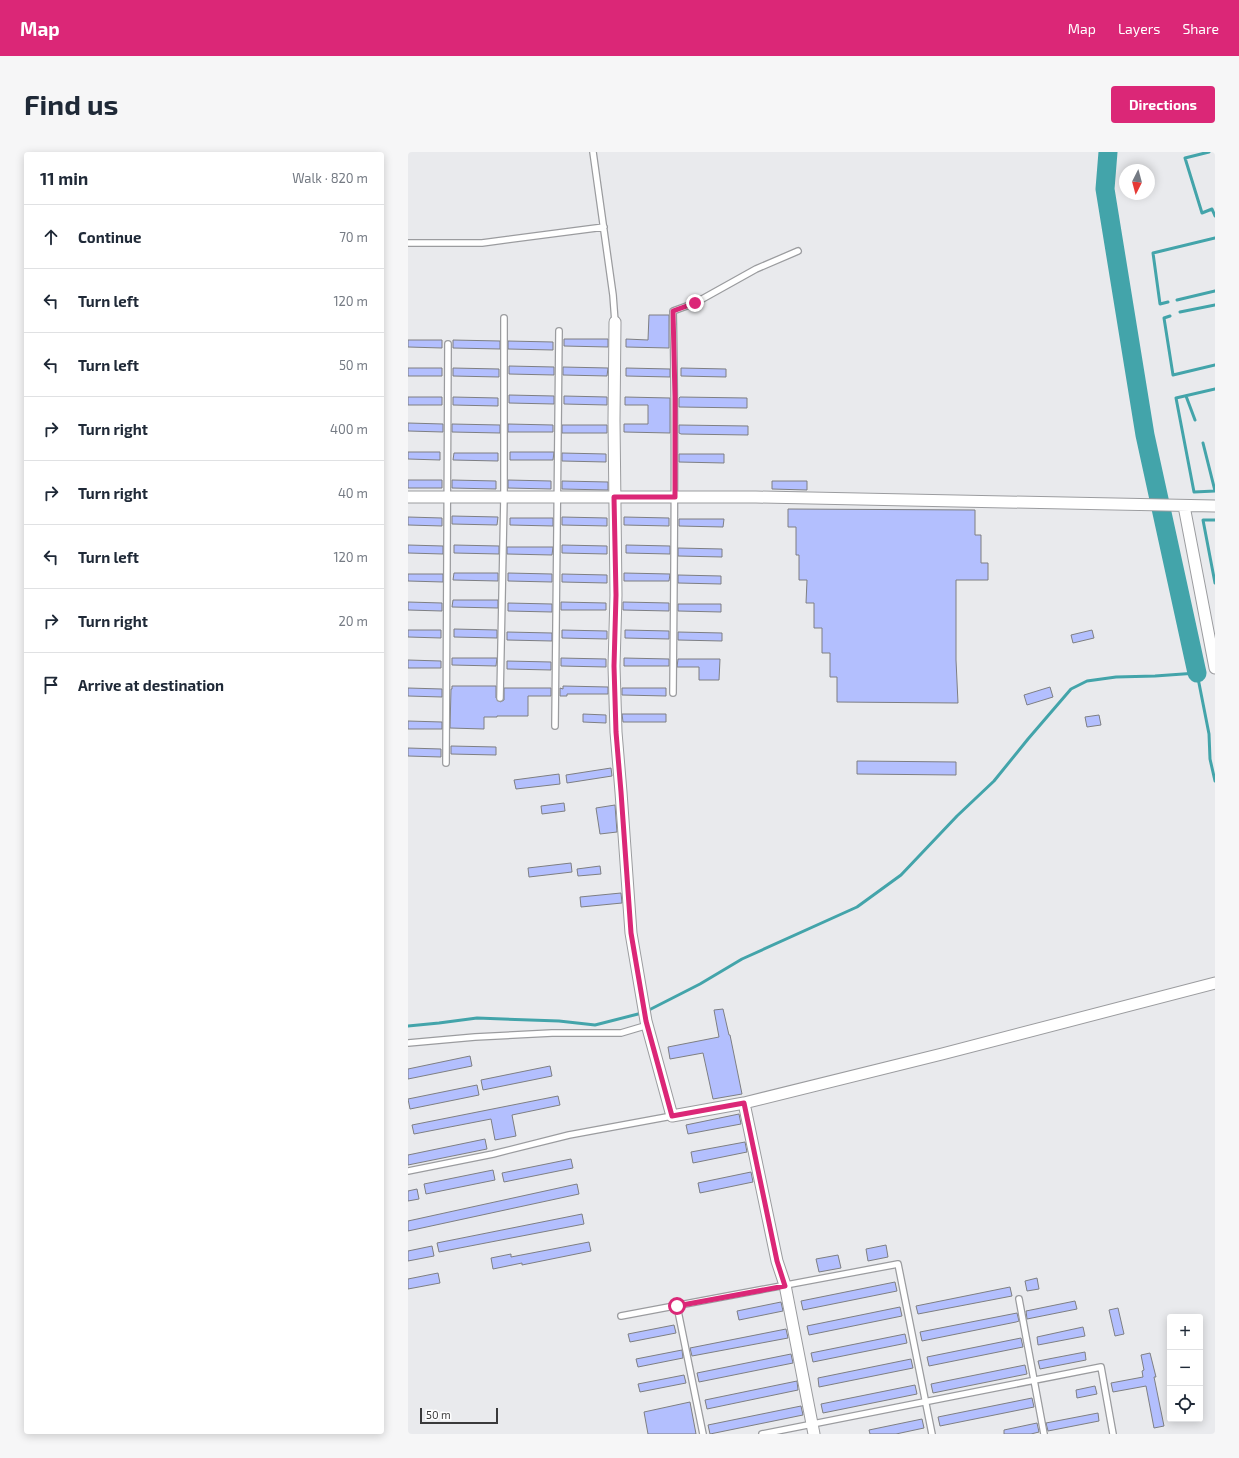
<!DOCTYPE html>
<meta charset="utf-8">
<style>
body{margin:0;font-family:"Exo 2",sans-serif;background:#f6f6f7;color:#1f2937}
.controls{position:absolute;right:12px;bottom:12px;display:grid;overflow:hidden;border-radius:4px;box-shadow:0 2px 10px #0003}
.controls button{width:36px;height:36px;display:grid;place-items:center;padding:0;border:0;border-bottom:1px solid #e0e1e3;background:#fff;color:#1f2937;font:20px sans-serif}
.compass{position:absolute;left:711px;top:12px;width:36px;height:36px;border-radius:50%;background:#fff;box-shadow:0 2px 10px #0003;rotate:186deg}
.scale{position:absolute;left:12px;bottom:10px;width:78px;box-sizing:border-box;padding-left:4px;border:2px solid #39393a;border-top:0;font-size:11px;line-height:14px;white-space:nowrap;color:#39393a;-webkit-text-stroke:3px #fff;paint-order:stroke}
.stop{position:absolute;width:12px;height:12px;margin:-9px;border:3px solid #db2777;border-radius:50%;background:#fff}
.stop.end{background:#db2777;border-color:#fff;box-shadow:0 1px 4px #0008}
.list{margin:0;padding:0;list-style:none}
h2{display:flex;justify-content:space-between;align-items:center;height:52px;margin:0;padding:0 16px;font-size:17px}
h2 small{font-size:13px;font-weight:400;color:#747a83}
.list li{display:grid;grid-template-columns:26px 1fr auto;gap:12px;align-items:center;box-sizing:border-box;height:64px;padding:0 16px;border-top:1px solid #e0e1e3}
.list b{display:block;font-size:15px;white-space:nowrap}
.list em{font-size:13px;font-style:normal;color:#747a83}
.icon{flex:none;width:22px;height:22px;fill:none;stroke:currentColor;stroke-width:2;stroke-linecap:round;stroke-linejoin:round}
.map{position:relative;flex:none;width:807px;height:1282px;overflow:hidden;border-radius:4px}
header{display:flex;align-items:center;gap:24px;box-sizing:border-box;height:56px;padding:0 20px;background:#db2777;color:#fff}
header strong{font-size:19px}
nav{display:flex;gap:22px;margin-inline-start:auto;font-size:14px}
.intro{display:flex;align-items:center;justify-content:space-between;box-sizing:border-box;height:96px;padding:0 24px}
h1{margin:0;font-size:28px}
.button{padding:10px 18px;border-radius:4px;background:#db2777;color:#fff;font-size:14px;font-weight:700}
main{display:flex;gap:24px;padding:0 24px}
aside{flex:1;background:#fff;border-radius:4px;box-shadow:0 2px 10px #0003}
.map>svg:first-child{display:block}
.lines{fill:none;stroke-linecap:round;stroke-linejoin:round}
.stream{stroke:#43a4aa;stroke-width:3}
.river{stroke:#43a4aa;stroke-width:19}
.building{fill:#b3bffe;stroke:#7e7f82}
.lane-casing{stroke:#9b9c9f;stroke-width:8}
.street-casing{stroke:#9b9c9f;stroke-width:13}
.lane{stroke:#fff;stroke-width:5.5}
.street{stroke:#fff;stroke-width:11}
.route{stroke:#db2777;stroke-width:5}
</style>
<header>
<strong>Map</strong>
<nav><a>Map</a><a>Layers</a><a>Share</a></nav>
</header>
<div class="intro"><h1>Find us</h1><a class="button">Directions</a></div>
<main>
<aside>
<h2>11 min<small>Walk · 820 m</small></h2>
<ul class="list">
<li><svg class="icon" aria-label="ahead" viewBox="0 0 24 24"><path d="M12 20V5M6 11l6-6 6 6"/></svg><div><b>Continue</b></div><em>70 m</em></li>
<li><svg class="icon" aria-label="left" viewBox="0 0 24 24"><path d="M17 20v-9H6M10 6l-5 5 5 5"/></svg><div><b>Turn left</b></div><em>120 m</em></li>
<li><svg class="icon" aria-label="left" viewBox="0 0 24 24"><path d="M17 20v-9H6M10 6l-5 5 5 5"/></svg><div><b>Turn left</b></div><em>50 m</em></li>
<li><svg class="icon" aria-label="right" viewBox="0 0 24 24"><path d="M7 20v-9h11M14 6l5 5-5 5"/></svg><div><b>Turn right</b></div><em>400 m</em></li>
<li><svg class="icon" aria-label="right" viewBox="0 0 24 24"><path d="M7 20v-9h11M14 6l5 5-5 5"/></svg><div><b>Turn right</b></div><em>40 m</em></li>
<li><svg class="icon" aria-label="left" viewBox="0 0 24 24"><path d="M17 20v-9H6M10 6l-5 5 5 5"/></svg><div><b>Turn left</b></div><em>120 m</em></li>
<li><svg class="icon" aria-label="right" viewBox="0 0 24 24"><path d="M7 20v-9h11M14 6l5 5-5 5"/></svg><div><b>Turn right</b></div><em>20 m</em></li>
<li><svg class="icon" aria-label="arrive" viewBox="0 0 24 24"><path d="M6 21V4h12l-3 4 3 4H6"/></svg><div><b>Arrive at destination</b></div></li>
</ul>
</aside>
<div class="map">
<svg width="807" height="1282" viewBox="0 0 807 1282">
<rect width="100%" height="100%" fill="#e9eaed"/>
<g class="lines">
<!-- stream -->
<path class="stream" d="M801,0L777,6L794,61L804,57L807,64
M769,148L807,139
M760,150L752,152L745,101L807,86
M772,160L807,153
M762,164L756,166L765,223L807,213
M807,237L768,246L786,340L807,339
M778,244L787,268
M795,291L807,339
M807,368H795L807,431
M239,859L292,832L334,807L449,755L493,723L549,664L586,629L620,587L663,537L679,529L708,525L747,524L789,521L801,582L802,607L807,629
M0,874L31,871L69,866L151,869L187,873L234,861"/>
<!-- river -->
<path class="river" d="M700,0L697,37L737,283L789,521"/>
</g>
<!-- building -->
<path class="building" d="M241,163H261V196L218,195V187L240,188Z
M156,187H200V195L156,194Z
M0,188H34V196L0,195Z
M45,188L92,189V197L45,196Z
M100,189L145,190V198L100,197Z
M101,214L146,215V223L101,222Z
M155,215L200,216L199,224L155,223Z
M0,216H34V224H0Z
M45,216L91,217V225L45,224Z
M218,216L262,217V225L218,224Z
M273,216L318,217V225L273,224Z
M101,243L146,244V252L101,251Z
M156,244L199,245V253L156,252Z
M0,245H34V253H0Z
M45,245L90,246V254L45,253Z
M217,245L262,246V281L216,280V272H240V253H217Z
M272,245L339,246V256L271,255V246Z
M0,271L35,272V280L0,279Z
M44,272L92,273V281L44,280Z
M100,272L145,273V280H100Z
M154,273H199V281H154Z
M271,273L340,274V283L273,282L271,281Z
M0,300H32V308L0,307Z
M102,300H146L145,308H102Z
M46,301H90V309L45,308Z
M154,301L198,302V310L154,309Z
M271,302H316V311L271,310Z
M0,328H34V336H0Z
M44,328L88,329V337L44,336Z
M100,328L143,329V337L100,336Z
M154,329L200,330V338L154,337Z
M364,329H399V338L364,337Z
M380,357L567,358V383H573V411H580V428H548V508L550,551L429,550V525H422V501H414V476H406V451H398L399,428H391V403H388V375H380Z
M44,364L90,365L89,373L44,372Z
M0,365L34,366V374L0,373Z
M154,365L199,366V374L154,373Z
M216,365L261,366V374L216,373Z
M102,366H145V374L102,373Z
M271,367H316L315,375L271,374Z
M0,393L35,394V402L0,401Z
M46,393L91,394V402L46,401Z
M154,393L199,394V402L154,401Z
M218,393L262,394V402L218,401Z
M99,395H145L144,403L99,402Z
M270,396L314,397V405L270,404Z
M46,421H90V429L45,428Z
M100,421L144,422V430L100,429Z
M216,421L262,422L261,429H216Z
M0,422H35V430L0,429Z
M154,422L199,423V431L154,430Z
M270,423L313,424V432L270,431Z
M45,448H90V456L44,455Z
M0,450L34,451V459L0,458Z
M153,450L198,451V458H153Z
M215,450L261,451V459L215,458Z
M100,451L144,452V460L100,459Z
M270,452H313V460L270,459Z
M46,477L89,478V486L46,485Z
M0,478H33V486L0,485Z
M154,478L199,479V487L154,486Z
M217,478L261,479V487L217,486Z
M684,478L686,486L665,491L663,483Z
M99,480L144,481V489L99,488Z
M270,480L314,481V489L270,488Z
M44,506H89L88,514L44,513Z
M153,506L198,507V515L153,514Z
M216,506L261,507V514H216Z
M270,507H312L311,528H291V515H269Z
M0,508L33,509V516H0Z
M99,509L143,510V518L99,517Z
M44,534H88V546L92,550L96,548V536H143V544H120V564H89V565H76V577L42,576L43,537H44Z
M155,534L200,535V542H159V544H152V536L155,537Z
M642,535L645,545L619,553L616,543Z
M0,536L34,537V545L0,544Z
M214,536H258V544L214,543Z
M175,562L198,563V571L175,570Z
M214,562H258V570H215Z
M691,563L693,573L679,575L677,565Z
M0,569L34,570V577H0Z
M43,594L88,595V603L43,602Z
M0,596L33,597V605L0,604Z
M449,609L548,610V623L449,622Z
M203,616L204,624L159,631L158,623Z
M151,622L152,632L108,637L106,628Z
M156,651L157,659L134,662L133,654Z
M207,653L209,680L192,682L188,656Z
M163,711L164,720L121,725L120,716Z
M192,714L193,722L170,724L169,717Z
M213,741L214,751L173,755L172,745Z
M315,857L321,883H322L334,942L305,947L295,901L262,907L260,895L311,885L306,858Z
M62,904L64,914L0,927V917Z
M142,914L144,924L75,938L73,928Z
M69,933L71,943L2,957L0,947Z
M150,944L152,953L104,963L108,984L87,988L83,967L6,982L4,973Z
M331,962L333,972L280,982L278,973Z
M77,987L79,997L0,1013V1003Z
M337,990L339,1000L285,1011L283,1000Z
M163,1007L165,1016L96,1030L94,1021Z
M85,1018L87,1028L18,1042L16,1032Z
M343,1020L345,1030L292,1041L290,1031Z
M169,1032L171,1042L0,1079V1069Z
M9,1037L11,1047L0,1049V1039Z
M174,1062L176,1072L31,1100L29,1091Z
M181,1090L183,1099L114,1113V1111L85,1117L83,1106L103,1102V1105Z
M478,1093L480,1105L460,1109L458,1097Z
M24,1094L26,1104L0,1109V1099Z
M430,1103L433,1116L411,1120L408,1107Z
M30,1121L32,1131L0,1137V1127Z
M629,1126L631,1137L619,1139L617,1129Z
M487,1130L489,1139L395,1158L393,1149Z
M602,1135L604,1144L510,1162L508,1154Z
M667,1149L669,1157L619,1167L618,1159Z
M373,1150L375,1159L331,1168L329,1159Z
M492,1155L494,1164L401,1183L399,1174Z
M710,1156L716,1182L707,1184L701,1158Z
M609,1161L611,1169L608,1170L514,1189L512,1180Z
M266,1173L268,1181L222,1190L220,1182Z
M675,1175L677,1184L630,1193L629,1185Z
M378,1177L380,1186L284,1204L282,1196Z
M497,1182L499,1191L405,1210L403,1201Z
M613,1186L615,1195L521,1214L519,1205Z
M274,1198L275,1206L230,1215L228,1207Z
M677,1200L678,1208L632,1217L630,1209Z
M742,1201L748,1225H746L756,1274L746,1276L738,1234L705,1240L703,1231L735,1225L734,1219L736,1218L733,1203Z
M383,1202L385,1211L291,1230L289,1221Z
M503,1207L505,1216L411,1235L410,1226Z
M617,1213L619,1222L525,1241L523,1232Z
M276,1223L278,1231L232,1240L230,1232Z
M389,1229L390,1238L299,1257L297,1248Z
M507,1233L509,1242L415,1261L413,1252Z
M687,1234L689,1242L669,1246L668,1238Z
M624,1246L626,1255L532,1274L530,1265Z
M282,1250L288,1282H240L236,1260Z
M393,1254L395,1263L302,1282L300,1273Z
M690,1261L691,1269L640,1279L638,1271Z
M514,1267L516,1276L488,1282H462L461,1278Z
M629,1271L631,1280L623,1282H596V1278Z"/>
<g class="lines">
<defs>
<path id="lane" d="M185,0L205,143L207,170
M0,91H74L196,75
M265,541C266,414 268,287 265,159L287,151L348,117L390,99
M92,546L96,345V166
M147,574L151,179
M38,611L40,192
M0,891L67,885L144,881H213L240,873
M0,1019L85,1002L161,983L264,964
M611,1147L636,1282
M269,1154L295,1282
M213,1164L490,1112L524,1282
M354,1282L693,1215L705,1282"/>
<path id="street" d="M207,170L206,268L208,443L206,514L208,580L213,640L223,781L238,869L264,964L336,951L369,1109L377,1133L406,1282
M0,345H348L807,354
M776,354L807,516
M336,951L534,902L807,831"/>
</defs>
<!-- lane casing -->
<use href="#lane" class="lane-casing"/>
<!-- street casing -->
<use href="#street" class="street-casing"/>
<!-- lane -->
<use href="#lane" class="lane"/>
<!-- street -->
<use href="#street" class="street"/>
</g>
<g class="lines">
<!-- route -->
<path class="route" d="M269,1154L377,1134L369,1109L336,951L264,964L238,869L223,781L213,640L208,580L206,514L208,443L206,345H267V245L265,159L287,151"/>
</g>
</svg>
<div class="controls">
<button>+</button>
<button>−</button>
<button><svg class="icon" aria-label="locate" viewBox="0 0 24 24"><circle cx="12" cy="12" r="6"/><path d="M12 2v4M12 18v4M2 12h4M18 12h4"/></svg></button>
</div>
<svg class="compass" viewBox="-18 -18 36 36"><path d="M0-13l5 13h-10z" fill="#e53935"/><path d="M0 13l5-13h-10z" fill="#747a83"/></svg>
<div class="scale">50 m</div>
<div class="stop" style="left:269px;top:1154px"></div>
<div class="stop end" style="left:287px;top:151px"></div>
</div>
</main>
